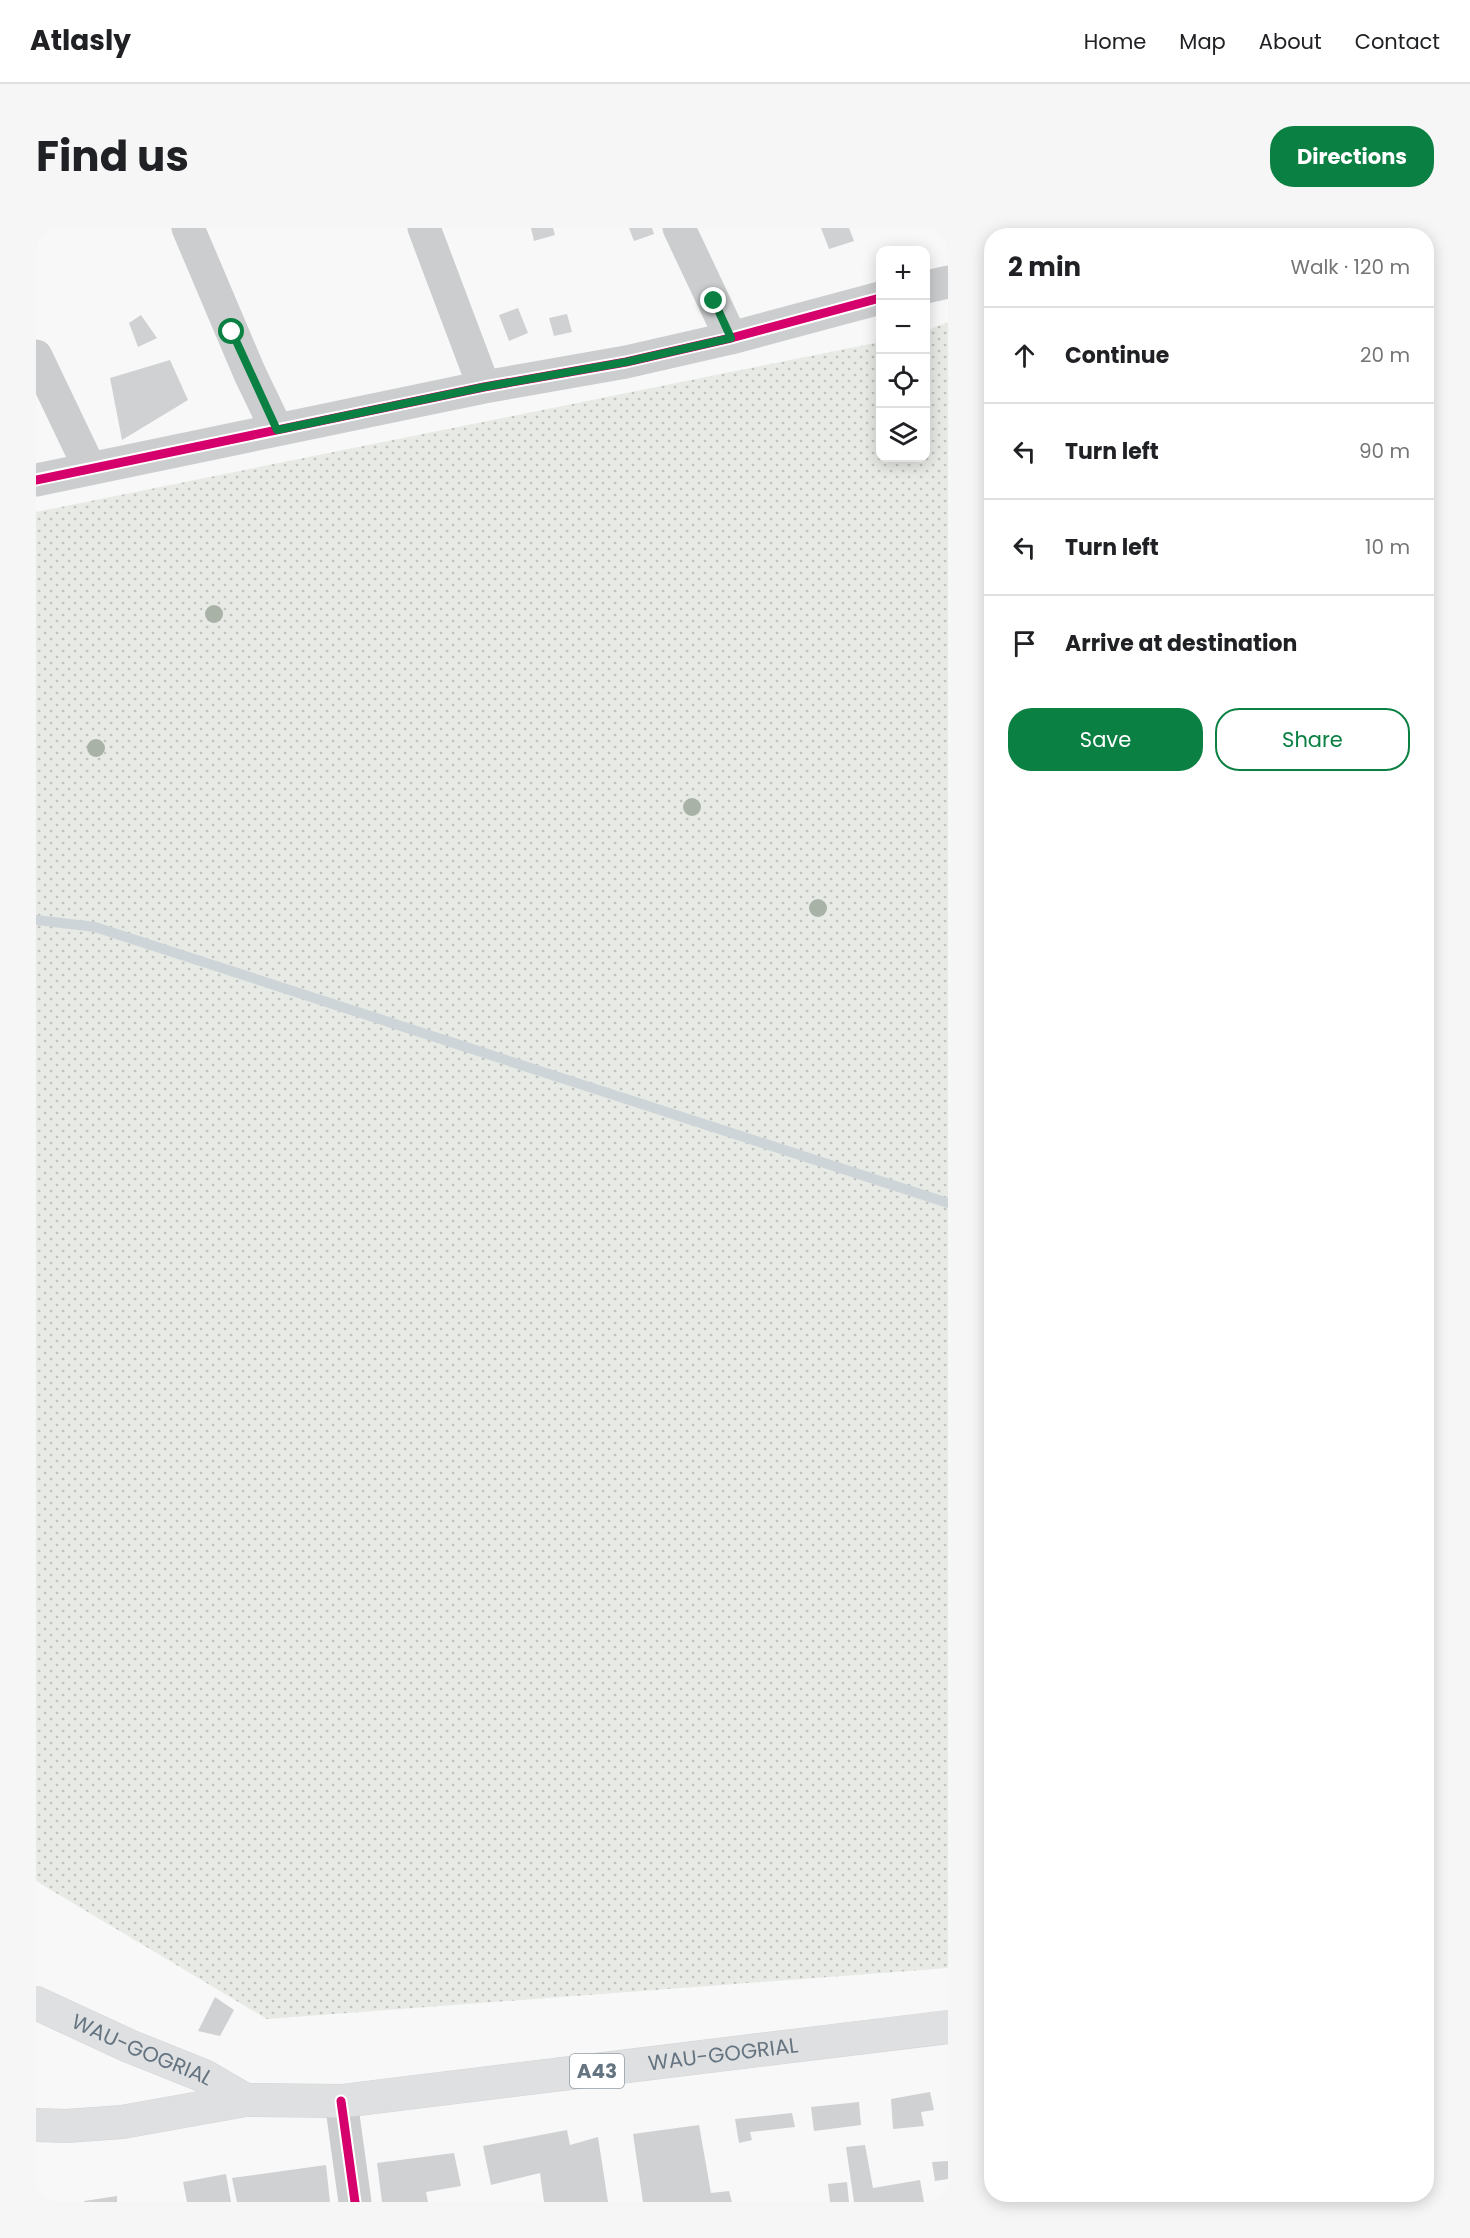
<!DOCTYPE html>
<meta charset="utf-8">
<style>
body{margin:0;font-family:Poppins,sans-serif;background:#f6f6f6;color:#202124}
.controls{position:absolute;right:18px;top:18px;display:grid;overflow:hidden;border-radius:12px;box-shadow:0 3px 15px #0003}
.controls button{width:54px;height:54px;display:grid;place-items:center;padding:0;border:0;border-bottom:2px solid #e0e0e0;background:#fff;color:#202124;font:30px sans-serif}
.stop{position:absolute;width:18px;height:18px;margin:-14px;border:4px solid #0b8043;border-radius:50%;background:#fff}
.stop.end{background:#0b8043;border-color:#fff;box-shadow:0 2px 6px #0008}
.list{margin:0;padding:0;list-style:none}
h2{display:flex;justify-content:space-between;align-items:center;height:78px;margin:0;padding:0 24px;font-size:26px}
h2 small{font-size:20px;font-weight:400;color:#757577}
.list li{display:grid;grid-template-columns:39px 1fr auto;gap:18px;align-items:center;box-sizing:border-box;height:96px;padding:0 24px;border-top:2px solid #e0e0e0}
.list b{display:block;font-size:22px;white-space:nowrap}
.list em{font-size:20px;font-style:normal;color:#757577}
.actions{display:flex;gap:12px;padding:18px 24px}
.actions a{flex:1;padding:14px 0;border:2px solid #0b8043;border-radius:24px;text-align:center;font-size:21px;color:#0b8043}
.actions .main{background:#0b8043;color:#fff}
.icon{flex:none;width:33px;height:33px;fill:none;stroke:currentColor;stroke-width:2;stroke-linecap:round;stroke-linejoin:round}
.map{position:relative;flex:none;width:912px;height:1974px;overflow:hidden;border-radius:24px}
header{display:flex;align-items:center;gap:36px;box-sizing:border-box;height:84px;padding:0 30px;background:#fff;border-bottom:2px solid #e0e0e0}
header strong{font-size:28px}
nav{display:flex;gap:33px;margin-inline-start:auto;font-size:21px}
.intro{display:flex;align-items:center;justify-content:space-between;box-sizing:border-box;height:144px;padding:0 36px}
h1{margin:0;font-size:42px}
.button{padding:15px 27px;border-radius:24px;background:#0b8043;color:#fff;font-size:21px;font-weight:700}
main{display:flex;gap:36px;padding:0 36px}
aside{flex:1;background:#fff;border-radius:24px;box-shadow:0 3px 15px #0003}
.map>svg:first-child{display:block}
.grass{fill:url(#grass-dots)}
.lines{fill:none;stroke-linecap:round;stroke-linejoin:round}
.stream{stroke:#ced5d8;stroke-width:10}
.building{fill:#cfd1d2}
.major-casing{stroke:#d4d5d6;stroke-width:34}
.minor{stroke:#cbcdce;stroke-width:33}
.major{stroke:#dfe0e1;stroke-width:33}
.cycleway-casing{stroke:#fff;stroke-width:13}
.cycleway{stroke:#d6006c;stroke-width:9}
.tree{fill:#a8b2a7}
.route{stroke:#0b8043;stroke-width:8}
.labels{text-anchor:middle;stroke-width:6;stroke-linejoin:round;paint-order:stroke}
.shield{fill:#fff;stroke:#939ea7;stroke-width:1.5}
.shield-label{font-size:20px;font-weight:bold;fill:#657481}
.street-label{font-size:21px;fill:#657481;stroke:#fff}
</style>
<header>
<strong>Atlasly</strong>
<nav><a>Home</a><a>Map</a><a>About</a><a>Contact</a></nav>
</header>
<div class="intro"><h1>Find us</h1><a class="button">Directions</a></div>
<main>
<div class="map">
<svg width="912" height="1974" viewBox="0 0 912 1974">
<defs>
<pattern id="grass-dots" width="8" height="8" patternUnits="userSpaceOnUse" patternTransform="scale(1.5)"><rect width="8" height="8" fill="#e7eae5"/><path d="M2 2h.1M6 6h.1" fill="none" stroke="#bfc2bf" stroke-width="1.8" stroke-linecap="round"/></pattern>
</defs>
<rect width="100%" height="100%" fill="#f8f8f8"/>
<!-- grass -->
<path class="grass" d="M912,94V1740L231,1791L0,1653V284L844,114V230H890V103Z"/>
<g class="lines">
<!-- stream -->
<path class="stream" d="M0,692L59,699L912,975"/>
</g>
<!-- building -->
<path class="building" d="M495,0H517L519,7L498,13Z
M593,0H616L618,6L598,13Z
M785,0H813L818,13L793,21Z
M482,80L492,105L473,113L463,87Z
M531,86L536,104L518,108L513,90Z
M105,87L121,110L102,119L93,95Z
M134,132L152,172L86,212L74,150Z
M179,1769L198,1782L184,1808L162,1803Z
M894,1864L898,1882L885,1884L888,1898L857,1901L855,1871Z
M823,1874L825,1897L778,1903L775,1879Z
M756,1885L759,1899L714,1904L716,1912L703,1915L699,1891Z
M663,1897L675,1965L693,1963L696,1974H607L597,1906Z
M531,1902L534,1917L562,1909L572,1974H508L504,1945L455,1957L447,1918Z
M829,1917L837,1960L884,1952L888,1974H818L810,1919Z
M418,1925L425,1958L390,1964L392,1974H346L341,1935Z
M912,1933V1951L899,1953L896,1934Z
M290,1937L294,1974H201L196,1950Z
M190,1946L195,1974H151L147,1954Z
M811,1954L813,1974H794L792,1956Z
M81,1968V1974H48V1973Z"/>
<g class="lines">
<defs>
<g id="major">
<path id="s1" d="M0,1775L93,1818L168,1848L209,1872"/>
<path id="s2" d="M0,1897L30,1898L86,1894L209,1872L305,1873L912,1799"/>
</g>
</defs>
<!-- major casing -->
<use href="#major" class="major-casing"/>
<!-- minor -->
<path class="minor" d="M152,0L214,146L241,202
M388,0L448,159
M643,0L695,110
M890,59L912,54
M0,128L54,241
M0,252L448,159L590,134L695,110L844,70
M305,1873L319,1974"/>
<!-- major -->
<use href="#major" class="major"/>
<defs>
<path id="cycleway" d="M0,252L448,159L590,134L695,110L844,70
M305,1873L319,1974"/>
</defs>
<!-- cycleway casing -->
<use href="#cycleway" class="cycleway-casing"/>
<!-- cycleway -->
<use href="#cycleway" class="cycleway"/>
</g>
<!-- trees -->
<g class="tree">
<circle cx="178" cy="386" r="9"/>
<circle cx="60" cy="520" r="9"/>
<circle cx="656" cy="579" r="9"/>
<circle cx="782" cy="680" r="9"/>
</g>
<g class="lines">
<!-- route -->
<path class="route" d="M196,104L241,202L448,159L590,134L695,110L678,73"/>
</g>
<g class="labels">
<!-- shield labels -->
<rect class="shield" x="534" y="1826" width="54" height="34" rx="4.5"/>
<g class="shield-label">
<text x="561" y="1850">A43</text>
</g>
<!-- street labels -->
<g class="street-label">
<text dy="7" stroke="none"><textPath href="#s1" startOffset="116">WAU-GOGRIAL</textPath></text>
<text dy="7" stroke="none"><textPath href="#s2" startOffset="692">WAU-GOGRIAL</textPath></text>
</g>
</g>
</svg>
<div class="controls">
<button>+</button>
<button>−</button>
<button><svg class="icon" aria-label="locate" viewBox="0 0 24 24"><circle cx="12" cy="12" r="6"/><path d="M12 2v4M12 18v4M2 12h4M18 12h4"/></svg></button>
<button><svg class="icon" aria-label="layers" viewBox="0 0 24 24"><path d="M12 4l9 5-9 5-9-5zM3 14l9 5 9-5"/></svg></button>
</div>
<div class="stop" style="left:196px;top:104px"></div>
<div class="stop end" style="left:678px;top:73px"></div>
</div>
<aside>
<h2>2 min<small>Walk · 120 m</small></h2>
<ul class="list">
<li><svg class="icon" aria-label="ahead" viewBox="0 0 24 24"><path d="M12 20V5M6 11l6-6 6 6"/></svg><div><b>Continue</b></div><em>20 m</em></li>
<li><svg class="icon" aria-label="left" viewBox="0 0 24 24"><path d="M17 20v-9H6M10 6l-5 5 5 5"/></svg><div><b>Turn left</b></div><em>90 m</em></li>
<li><svg class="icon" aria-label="left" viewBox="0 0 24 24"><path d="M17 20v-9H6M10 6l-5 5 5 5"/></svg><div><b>Turn left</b></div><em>10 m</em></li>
<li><svg class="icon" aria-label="arrive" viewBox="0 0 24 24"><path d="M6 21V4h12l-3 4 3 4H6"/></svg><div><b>Arrive at destination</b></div></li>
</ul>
<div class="actions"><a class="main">Save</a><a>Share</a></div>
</aside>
</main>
